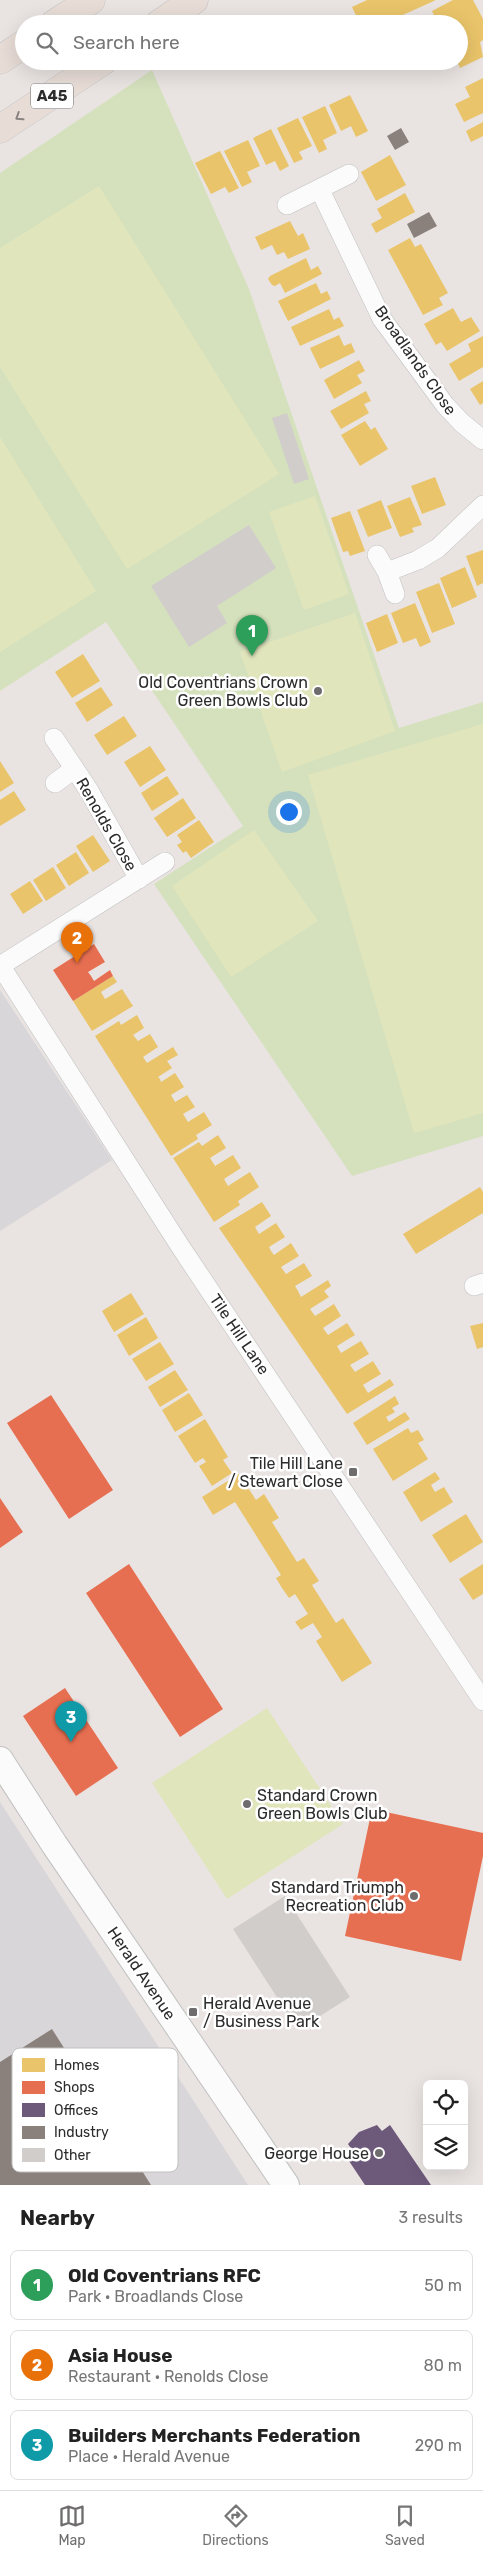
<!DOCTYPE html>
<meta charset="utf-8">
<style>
body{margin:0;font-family:Rubik,sans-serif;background:#f6f6f6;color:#222}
.controls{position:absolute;right:15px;bottom:15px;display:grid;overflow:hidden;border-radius:8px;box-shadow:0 5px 20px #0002}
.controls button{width:45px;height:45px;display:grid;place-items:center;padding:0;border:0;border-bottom:1px solid #e0e0e0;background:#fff;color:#222;font:25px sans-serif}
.you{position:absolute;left:288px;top:811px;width:18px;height:18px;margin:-12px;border:4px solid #fff;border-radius:50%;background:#1a73e8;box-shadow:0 0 0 8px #1a73e833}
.badge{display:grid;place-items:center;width:32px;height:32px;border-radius:50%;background:#6e6c6c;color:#fff;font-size:16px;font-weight:700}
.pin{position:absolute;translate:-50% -41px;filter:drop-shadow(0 1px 2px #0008)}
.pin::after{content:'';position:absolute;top:26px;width:18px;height:15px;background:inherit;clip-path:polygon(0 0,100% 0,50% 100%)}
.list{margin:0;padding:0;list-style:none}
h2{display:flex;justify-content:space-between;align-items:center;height:65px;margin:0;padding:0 20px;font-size:21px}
h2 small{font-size:16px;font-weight:400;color:#767676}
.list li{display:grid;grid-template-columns:32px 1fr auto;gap:15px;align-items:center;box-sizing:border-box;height:70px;margin:0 10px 10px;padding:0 10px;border:1px solid #e0e0e0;border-radius:8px}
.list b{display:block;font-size:19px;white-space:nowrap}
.list p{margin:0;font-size:16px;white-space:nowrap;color:#767676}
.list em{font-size:16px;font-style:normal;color:#767676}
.icon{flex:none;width:28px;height:28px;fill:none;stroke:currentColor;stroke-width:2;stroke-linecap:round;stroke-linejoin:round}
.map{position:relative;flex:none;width:483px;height:2185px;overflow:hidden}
.search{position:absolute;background:#fff;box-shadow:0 5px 20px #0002;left:15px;right:15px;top:15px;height:55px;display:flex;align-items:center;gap:12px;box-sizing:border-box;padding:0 18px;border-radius:28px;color:#767676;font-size:19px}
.sheet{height:305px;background:#fff}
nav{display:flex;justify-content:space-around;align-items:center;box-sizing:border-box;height:70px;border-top:1px solid #e0e0e0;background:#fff;font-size:14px;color:#767676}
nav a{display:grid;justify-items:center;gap:2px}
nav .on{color:#6e6c6c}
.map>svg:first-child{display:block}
.industrial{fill:#d9d6d9}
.green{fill:#d5e1bd}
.pitch{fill:#e0e5bc}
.homes{fill:#e9c46a}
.shops{fill:#e76f51}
.offices{fill:#6d597a}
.industry{fill:#8a817c}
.building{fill:#d0cdcb}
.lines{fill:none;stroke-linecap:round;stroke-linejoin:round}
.minor-casing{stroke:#c1c1c1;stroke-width:20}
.secondary-casing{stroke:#c1c1c1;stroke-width:28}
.trunk-casing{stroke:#c5c3c2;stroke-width:29}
.minor{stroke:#fcfbfb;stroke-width:19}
.secondary{stroke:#fcfbfb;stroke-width:26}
.trunk{stroke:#e7dcd6;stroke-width:28}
.oneway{stroke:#8a8481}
.poi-dot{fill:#6e6c6c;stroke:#fff;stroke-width:2}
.labels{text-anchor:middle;stroke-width:5;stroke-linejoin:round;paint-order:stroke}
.shield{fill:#fff;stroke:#6b6b6b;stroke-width:1}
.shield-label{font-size:15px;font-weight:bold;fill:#2c2c2c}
.street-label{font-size:16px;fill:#2c2c2c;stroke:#fff}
.poi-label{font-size:16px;fill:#2c2c2c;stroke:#fff;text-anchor:end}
.key{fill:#fff;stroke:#c0c0c0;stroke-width:1}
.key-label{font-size:14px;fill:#2c2c2c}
</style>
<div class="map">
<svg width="483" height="2185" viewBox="0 0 483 2185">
<rect width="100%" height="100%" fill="#e9e4e2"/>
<!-- industrial -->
<path class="industrial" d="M0,990L112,1160L0,1231Z
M0,1802L248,2185H0Z"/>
<!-- green -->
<path class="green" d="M152,70L249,289L399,728L483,702V1136L352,1176L154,884L243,826L106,622L0,691V173Z"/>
<!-- pitch -->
<path class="pitch" d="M99,186L279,474L127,569L0,367V248Z
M0,437L96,591L0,652Z
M315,496L349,594L304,610L269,512Z
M355,613L395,731L282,772L240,652Z
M483,724V1113L414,1133L308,775Z
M254,830L318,921L231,977L172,886Z
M267,1708L343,1824L227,1899L152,1783Z"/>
<!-- homes -->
<path class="homes" d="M367,0H436L383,24H360L352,7Z
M453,0H473L483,19V40L480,42L483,57L460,68L457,61H459V24H438L432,11Z
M483,78V113L464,122L455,104L470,97L465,87Z
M350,95L368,131L356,137L351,126L341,131L329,105Z
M325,106L337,133L323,140L327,149L319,153L302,117Z
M298,118L312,146L299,152L303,159L294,163L277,128Z
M483,122V136L471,142L466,131Z
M271,129L289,166L280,171L275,161L266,165L253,138Z
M248,140L260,166L247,172L252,182L242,187L224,151Z
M220,151L239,188L229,193L225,187L211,194L195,163Z
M390,155L406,185L376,201L361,172Z
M405,193L415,212L376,233L371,224L382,218L377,209Z
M290,221L298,236L303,233L310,249L288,259L284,252L277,255L272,245L261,250L255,237Z
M410,238L415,247L421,244L448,293L439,298L443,305L423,315L388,250Z
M306,258L311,270L318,266L322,274L285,293L280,283L275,286L272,285L268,279L270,276Z
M316,283L321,294L327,291L331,299L288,321L278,301Z
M453,308L461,322L471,317L480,331L447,351L441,342L436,345L424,324Z
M329,309L334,320L339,317L344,326L300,346L291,327Z
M339,335L344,346L351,343L355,352L320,369L310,348Z
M483,336V367L459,381L449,364L471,351L468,344Z
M359,360L365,371L357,375L362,383L334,399L324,380Z
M483,381V403L480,405L470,389Z
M366,391L371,401L364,404L369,413L341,429L330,411Z
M365,421L371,430L375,427L388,449L360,466L341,435Z
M435,477L446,505L422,514L411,486Z
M410,497L422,525L412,528L414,532L400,537L387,506Z
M381,500L392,528L368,537L357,510Z
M350,511L365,551L350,556L348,551L343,552L331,518Z
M483,550V583L477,586L466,556Z
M465,567L477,597L452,608L440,578Z
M439,583L455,624L432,633L416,592Z
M415,603L431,642L420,647L416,638L403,643L391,613Z
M387,614L398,643L377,652L366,623Z
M83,654L100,681L72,698L55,672Z
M101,687L113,705L87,722L75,703Z
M124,716L137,736L107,755L94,735Z
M150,746L166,770L140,787L124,762Z
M0,761L14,783L0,792Z
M167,776L179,794L152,811L141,793Z
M14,791L26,810L0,826V800Z
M183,798L196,818L167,837L154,818Z
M199,820L214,842L191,858L186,851L183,853L177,845L182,842L177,835Z
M93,835L110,861L93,872L76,846Z
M76,852L89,873L69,886L56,865Z
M53,867L66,888L46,901L33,880Z
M30,881L43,901L23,914L10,894Z
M113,976L117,982L101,992L105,999L122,989L133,1006L92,1031L73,1001Z
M137,1015L144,1028L133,1035L138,1041L150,1034L158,1047L143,1057L147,1063L173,1047L178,1055L167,1061L172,1068L158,1077L160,1079L161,1082L175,1073L184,1087L171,1095L175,1102L187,1095L195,1107L183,1114L188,1122L204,1112L212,1125L196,1135L198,1139L171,1156L95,1036L119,1021L121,1025Z
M218,1135L226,1148L210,1158L215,1166L233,1155L241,1168L224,1179L228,1186L250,1172L259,1187L238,1201L240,1205L214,1222L173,1158L199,1142L202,1146Z
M480,1187L483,1192V1213L416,1254L403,1234Z
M262,1202L271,1216L255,1227L259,1234L276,1223L285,1237L269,1247L271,1251L274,1255L291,1243L299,1256L281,1267L286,1274L304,1263L312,1276L295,1286L298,1291L301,1297L328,1280L331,1286L324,1291L329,1297L310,1309L315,1316L334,1304L341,1316L323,1328L328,1335L347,1323L355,1335L337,1346L341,1353L361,1341L369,1354L350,1365L355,1372L373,1361L381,1374L363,1385L368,1393L390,1379L394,1385L347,1414L219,1228Z
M131,1293L144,1314L114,1332L102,1311Z
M146,1317L158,1338L129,1356L117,1335Z
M483,1323V1347L477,1349L470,1326Z
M160,1342L174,1364L146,1381L132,1359Z
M175,1370L188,1390L160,1407L148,1387Z
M189,1393L203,1415L175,1432L162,1410Z
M395,1396L399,1404L392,1408L395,1412L386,1417L389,1422L405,1412L410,1419L367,1445L353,1423Z
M205,1419L228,1457L223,1460L232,1473L212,1486L199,1466L206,1462L203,1458L195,1463L178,1436Z
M408,1428L411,1433L418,1430L424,1440L418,1443L428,1459L393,1481L373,1449Z
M435,1472L440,1479L431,1485L435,1492L444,1487L453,1502L421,1522L403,1492Z
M239,1474L256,1500L264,1494L279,1518L272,1522L297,1562L304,1558L319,1581L312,1585L336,1623L343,1618L372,1663L342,1682L316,1641L322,1637L313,1623L301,1630L295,1622L308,1614L295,1594L289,1598L282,1588L276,1578L281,1575L235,1502L213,1515L202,1497Z
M466,1514L483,1542L450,1563L432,1535Z
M483,1564V1594L473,1600L459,1579Z"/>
<!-- shops -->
<path class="shops" d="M94,944L105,962L88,972L91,976L94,981L110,970L113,976L73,1001L53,970Z
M51,1395L113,1490L69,1519L7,1423Z
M0,1498L23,1532L0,1548Z
M129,1564L223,1709L180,1737L86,1593Z
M65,1688L118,1768L76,1796L23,1716Z
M372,1809L483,1833V1856L461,1961L345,1936Z"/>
<!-- offices -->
<path class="offices" d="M377,2125L382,2131L390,2125L431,2185H365L345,2155L352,2150L348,2144L359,2132Z"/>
<!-- industry -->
<path class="industry" d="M401,128L409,142L395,150L387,136Z
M429,212L437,226L414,238L407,224Z
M52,2029L151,2185H0V2062Z"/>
<!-- building -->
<path class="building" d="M287,413L309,479L294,484L272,418Z
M249,525L276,568L217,606L227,623L189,647L151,586Z
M285,1896L350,1997L298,2030L233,1929Z"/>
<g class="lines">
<defs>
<path id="minor" d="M320,190L382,319L445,405L462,423L483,440
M287,205L349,174
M377,555L387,572L395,594
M387,572L418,560L438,548L483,505
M54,738L88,789L139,879
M55,783L74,769
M0,965L180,1246L483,1701
M0,966L165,862
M474,1286L483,1283"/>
<path id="secondary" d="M0,1760L54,1844L286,2185"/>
<path id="trunk" d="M54,24L91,0
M159,24L194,0
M0,60L24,44
M0,129L103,61"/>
</defs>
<!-- minor casing -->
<use href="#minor" class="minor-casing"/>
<!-- secondary casing -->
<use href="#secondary" class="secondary-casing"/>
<!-- trunk casing -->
<use href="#trunk" class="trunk-casing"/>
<!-- minor -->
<use href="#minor" class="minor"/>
<!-- secondary -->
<use href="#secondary" class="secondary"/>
<!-- trunk -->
<use href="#trunk" class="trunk"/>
</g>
<!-- one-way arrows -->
<defs><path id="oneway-chevron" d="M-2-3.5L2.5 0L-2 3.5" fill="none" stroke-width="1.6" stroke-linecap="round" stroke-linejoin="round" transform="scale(1.25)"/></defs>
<use class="oneway" href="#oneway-chevron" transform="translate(19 117) rotate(147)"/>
<!-- markers -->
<g class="poi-dot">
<circle cx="318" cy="691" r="5"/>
<rect x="348" y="1467" width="10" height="10" rx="2.5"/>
<circle cx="247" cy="1804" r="5"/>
<circle cx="414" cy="1896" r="5"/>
<rect x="188" y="2007" width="10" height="10" rx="2.5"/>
<circle cx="379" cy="2153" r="5"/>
</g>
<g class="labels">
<!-- shield labels -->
<rect class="shield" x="31" y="83.5" width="42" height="25" rx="4"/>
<g class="shield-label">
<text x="52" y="101">A45</text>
</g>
<!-- street labels -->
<g class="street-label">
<text transform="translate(416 360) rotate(55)" y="6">Broadlands Close</text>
<text transform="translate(107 824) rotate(60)" y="6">Renolds Close</text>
<text transform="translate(240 1334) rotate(56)" y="6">Tile Hill Lane</text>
<text transform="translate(142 1973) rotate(56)" y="6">Herald Avenue</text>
</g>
<!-- poi labels -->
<g class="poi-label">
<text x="308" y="688">Old Coventrians Crown<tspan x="308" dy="18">Green Bowls Club</tspan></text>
<text x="343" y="1469">Tile Hill Lane<tspan x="343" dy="18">/ Stewart Close</tspan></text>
<text x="257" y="1801" text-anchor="start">Standard Crown<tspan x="257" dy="18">Green Bowls Club</tspan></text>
<text x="404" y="1893">Standard Triumph<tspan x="404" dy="18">Recreation Club</tspan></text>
<text x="203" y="2009" text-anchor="start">Herald Avenue<tspan x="203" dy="18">/ Business Park</tspan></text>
<text x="369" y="2159">George House</text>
</g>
</g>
<!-- legend -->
<rect x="12" y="2048" width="166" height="124" rx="8" class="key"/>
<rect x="22" y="2058" width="23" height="14" fill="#e9c46a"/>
<rect x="22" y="2081" width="23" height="13" fill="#e76f51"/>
<rect x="22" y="2103" width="23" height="14" fill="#6d597a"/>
<rect x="22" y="2126" width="23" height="13" fill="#8a817c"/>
<rect x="22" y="2148" width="23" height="14" fill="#d0cdcb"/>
<g class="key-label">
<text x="54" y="2070">Homes</text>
<text x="54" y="2092">Shops</text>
<text x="54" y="2115">Offices</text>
<text x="54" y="2137">Industry</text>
<text x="54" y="2160">Other</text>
</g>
</svg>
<div class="controls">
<button><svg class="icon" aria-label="locate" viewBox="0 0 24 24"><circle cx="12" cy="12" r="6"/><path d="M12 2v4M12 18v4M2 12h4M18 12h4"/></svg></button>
<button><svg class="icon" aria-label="layers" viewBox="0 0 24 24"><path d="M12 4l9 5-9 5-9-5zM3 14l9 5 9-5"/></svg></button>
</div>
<div class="you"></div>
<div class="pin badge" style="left:252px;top:656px;background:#2e9e5b">1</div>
<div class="pin badge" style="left:77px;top:963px;background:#e8710a">2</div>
<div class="pin badge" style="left:71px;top:1742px;background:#0f9aa8">3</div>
<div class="search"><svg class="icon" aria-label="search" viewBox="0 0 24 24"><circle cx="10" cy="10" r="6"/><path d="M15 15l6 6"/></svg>Search here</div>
</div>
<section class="sheet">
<h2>Nearby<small>3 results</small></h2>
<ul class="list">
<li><span class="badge" style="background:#2e9e5b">1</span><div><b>Old Coventrians RFC</b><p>Park · Broadlands Close</p></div><em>50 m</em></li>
<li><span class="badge" style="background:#e8710a">2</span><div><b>Asia House</b><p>Restaurant · Renolds Close</p></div><em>80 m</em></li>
<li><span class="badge" style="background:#0f9aa8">3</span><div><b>Builders Merchants Federation</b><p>Place · Herald Avenue</p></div><em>290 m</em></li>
</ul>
</section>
<nav>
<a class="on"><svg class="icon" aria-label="map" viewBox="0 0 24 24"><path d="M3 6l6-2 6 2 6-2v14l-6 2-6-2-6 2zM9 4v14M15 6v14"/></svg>Map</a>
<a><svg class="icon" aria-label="directions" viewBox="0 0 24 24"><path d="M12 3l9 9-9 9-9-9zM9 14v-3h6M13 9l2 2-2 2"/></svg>Directions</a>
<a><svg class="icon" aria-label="saved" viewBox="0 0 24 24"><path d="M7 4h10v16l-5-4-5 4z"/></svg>Saved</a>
</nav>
